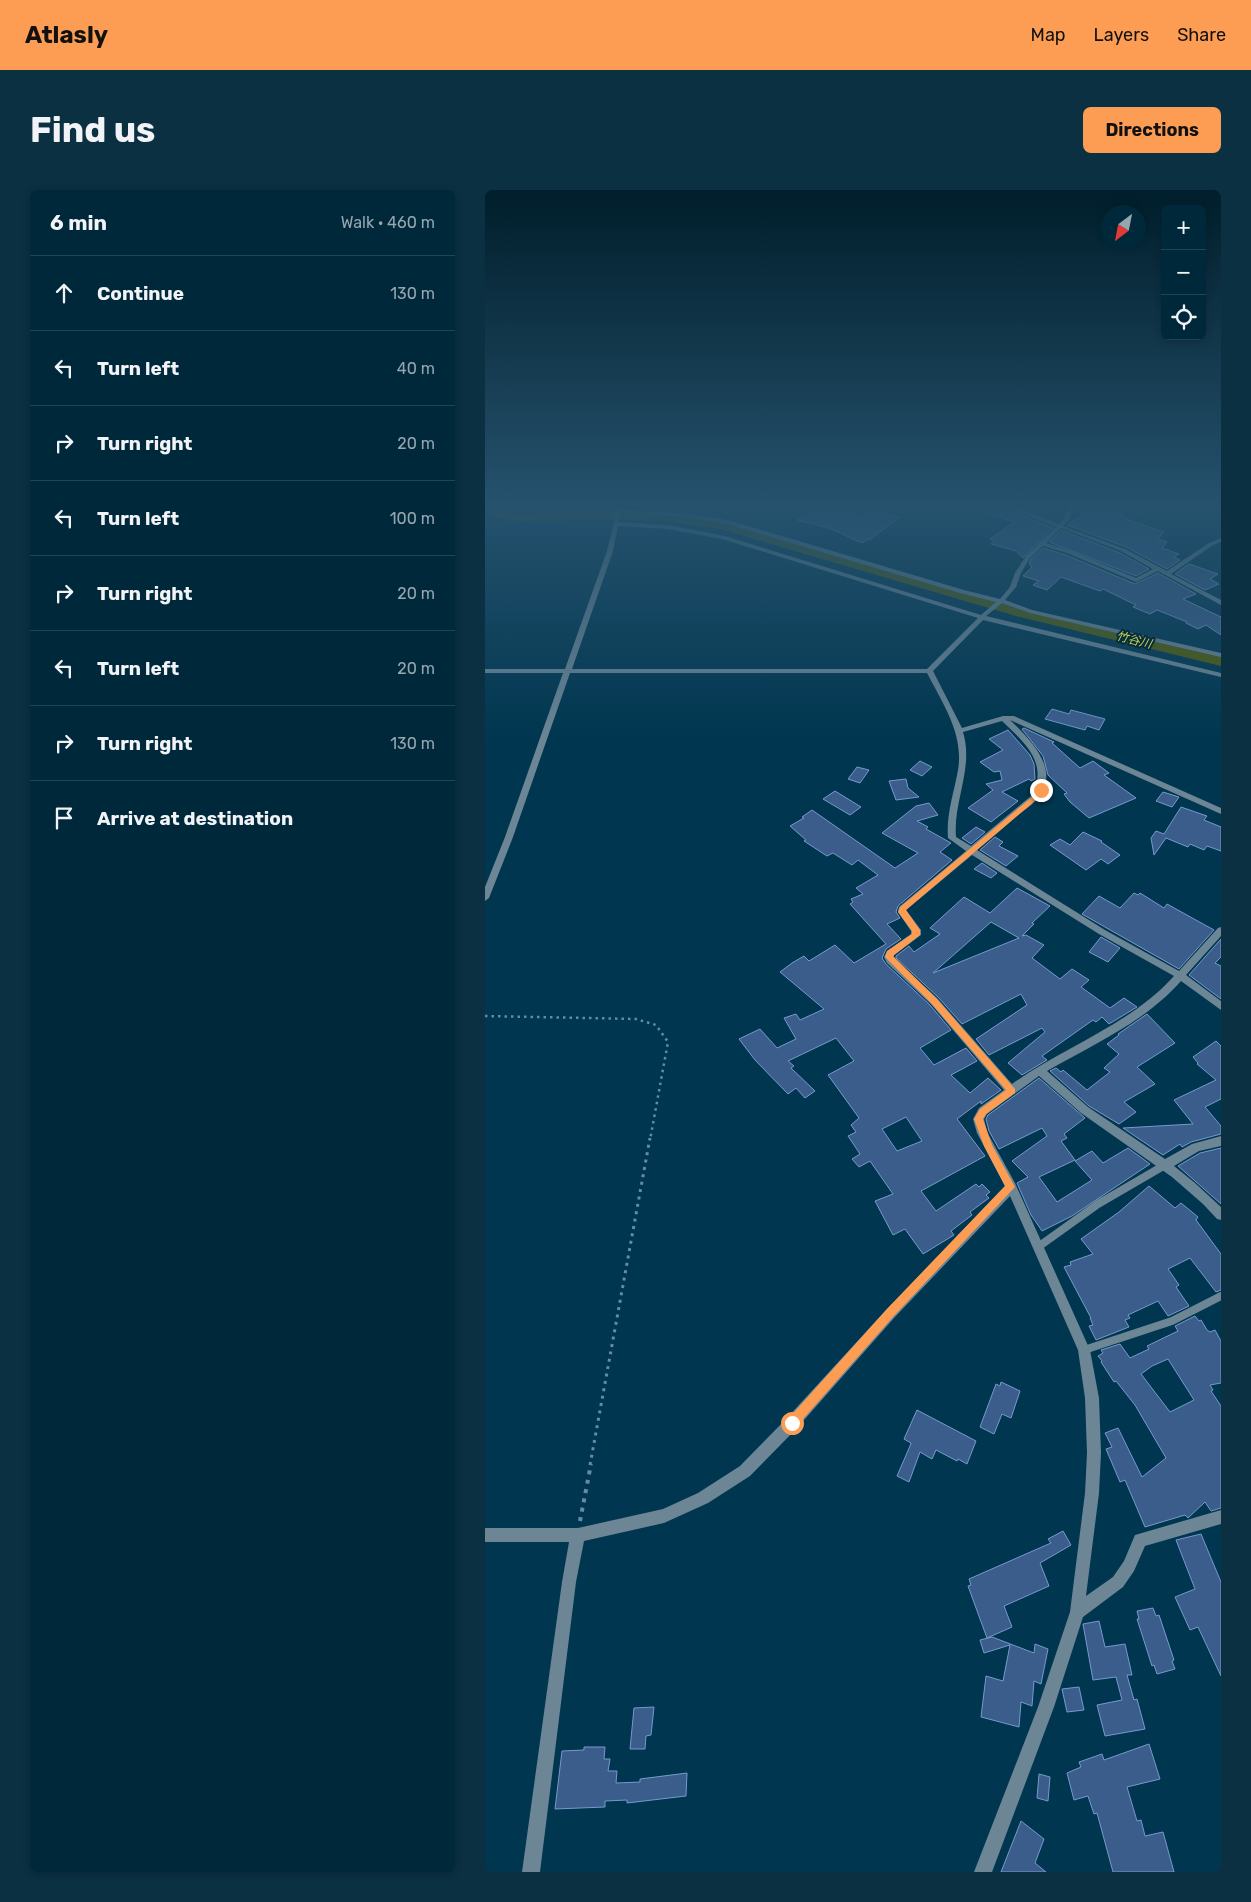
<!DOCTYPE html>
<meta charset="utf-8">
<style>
body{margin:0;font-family:Rubik,"Noto Sans JP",sans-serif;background:#0a3042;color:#f1f3f6}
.controls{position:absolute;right:15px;top:15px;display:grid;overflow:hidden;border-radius:8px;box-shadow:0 2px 8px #0003}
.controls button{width:45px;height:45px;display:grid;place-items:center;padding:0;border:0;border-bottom:1px solid #245;background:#00283b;color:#f1f3f6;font:25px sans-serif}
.compass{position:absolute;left:616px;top:15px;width:45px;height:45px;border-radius:50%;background:#00283b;box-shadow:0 2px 8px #0003;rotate:212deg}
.stop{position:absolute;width:15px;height:15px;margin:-11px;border:4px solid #fc9d53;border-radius:50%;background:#fff}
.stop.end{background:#fc9d53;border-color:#fff;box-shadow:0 1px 5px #0008}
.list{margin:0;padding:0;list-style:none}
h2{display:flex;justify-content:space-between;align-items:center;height:65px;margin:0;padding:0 20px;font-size:21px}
h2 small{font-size:16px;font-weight:400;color:#95a6af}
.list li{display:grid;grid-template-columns:32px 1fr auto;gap:15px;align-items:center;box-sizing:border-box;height:75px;padding:0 20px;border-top:1px solid #245}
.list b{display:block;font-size:19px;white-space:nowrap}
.list em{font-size:16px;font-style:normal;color:#95a6af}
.icon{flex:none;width:28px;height:28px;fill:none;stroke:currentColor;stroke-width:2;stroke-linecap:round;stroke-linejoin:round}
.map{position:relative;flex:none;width:736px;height:1682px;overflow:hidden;border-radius:8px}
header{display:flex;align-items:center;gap:30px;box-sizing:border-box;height:70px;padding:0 25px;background:#fc9d53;color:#111}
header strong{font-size:24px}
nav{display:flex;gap:28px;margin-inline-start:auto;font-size:18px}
.intro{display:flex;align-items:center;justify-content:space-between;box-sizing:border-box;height:120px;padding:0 30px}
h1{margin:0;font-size:35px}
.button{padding:12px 22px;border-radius:8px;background:#fc9d53;color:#111;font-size:18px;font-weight:700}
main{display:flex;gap:30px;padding:0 30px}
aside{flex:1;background:#00283b;border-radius:8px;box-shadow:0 2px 8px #0003}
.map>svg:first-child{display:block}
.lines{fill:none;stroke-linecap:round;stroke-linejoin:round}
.river{fill:#535c06;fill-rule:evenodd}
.building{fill:#3b5d8b;stroke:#769acc;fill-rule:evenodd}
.path-far3{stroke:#638da4;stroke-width:1;stroke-dasharray:1 2.5;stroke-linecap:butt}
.path-far2{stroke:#638da4;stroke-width:2.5;stroke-dasharray:2.5 4;stroke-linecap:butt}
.path-far1{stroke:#638da4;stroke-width:3;stroke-dasharray:3 4.5;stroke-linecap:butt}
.path{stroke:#638da4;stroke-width:4;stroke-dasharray:4 5.5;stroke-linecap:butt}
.lane{stroke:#6c8696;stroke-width:8}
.street{fill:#6c8696;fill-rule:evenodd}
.route{fill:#fc9d53}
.labels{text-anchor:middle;stroke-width:4;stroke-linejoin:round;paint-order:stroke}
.far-water-label{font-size:12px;font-style:italic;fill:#c4d64f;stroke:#082b3d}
</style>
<header>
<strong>Atlasly</strong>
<nav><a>Map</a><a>Layers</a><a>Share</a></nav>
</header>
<div class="intro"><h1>Find us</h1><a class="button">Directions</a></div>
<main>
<aside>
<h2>6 min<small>Walk · 460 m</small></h2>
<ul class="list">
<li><svg class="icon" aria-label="ahead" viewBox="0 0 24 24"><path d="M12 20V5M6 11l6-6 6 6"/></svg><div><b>Continue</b></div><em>130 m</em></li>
<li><svg class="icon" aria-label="left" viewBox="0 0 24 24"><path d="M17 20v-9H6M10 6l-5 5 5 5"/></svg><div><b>Turn left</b></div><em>40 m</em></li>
<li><svg class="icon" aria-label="right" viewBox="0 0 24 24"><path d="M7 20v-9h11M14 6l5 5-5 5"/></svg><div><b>Turn right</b></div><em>20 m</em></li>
<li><svg class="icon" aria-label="left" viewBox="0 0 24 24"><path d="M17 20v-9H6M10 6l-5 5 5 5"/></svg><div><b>Turn left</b></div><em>100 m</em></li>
<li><svg class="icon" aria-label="right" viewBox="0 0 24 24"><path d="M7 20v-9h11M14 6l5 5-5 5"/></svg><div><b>Turn right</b></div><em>20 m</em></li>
<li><svg class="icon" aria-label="left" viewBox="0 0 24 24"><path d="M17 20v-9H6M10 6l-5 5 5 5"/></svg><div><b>Turn left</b></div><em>20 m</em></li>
<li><svg class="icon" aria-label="right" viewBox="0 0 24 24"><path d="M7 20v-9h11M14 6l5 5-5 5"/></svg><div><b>Turn right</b></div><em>130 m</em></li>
<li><svg class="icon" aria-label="arrive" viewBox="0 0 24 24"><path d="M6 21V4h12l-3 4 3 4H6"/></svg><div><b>Arrive at destination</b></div></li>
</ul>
</aside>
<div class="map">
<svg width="736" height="1682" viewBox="0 0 736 1682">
<rect width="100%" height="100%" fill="#00364f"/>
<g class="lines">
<!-- river -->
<path class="river" d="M6,318L33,324L121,321L178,323L233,330L542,419L736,466V476L531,426L232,338L178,331L121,329L33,332L1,325V319Z"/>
</g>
<!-- building -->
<path class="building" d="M335,316L378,327L388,320L415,327L384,350L383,349L377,353L344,338L312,330Z
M612,316H626L640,321L634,325L642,328L640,329L679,342L672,349L682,352L677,358L694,364L689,367L695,370L682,379L641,357L582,335Z
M493,317H516L568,338L538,368L531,361L506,354L510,351L505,349L529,332L492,319Z
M576,340L635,363L664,379L651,386L564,352Z
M558,358L581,365L650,394L673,383L711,404L698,409L736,427V445L721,435L713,439L701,433L702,432L672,420L665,424L648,417L651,415L618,399L615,401L576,387L562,400L548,395L554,391L538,386L547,377L544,374L546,369Z
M704,374L733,384L725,389L734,394L720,400L690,384Z
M567,519L584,524L586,520L620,529L614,540L602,536L600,540L560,529Z
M539,538L569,552L567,553L595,578L608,571L624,583L619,585L651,608L604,628L585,612L579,604L582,603L563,585L558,566L537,539Z
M523,540L545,565L549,574L550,589L546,591L544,589L517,602L533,611L506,632L483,618L508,600L501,594L517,590L515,581L509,582L495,572L518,560L504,549Z
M435,571L447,577L437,586L425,580Z
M372,577L384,580L375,593L363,589Z
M421,589L423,598L434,607L411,610L404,591Z
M350,601L376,617L365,625L338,609Z
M678,602L694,607L687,617L671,611Z
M444,613L453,625L432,631L443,637L441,639L466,653L455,662L467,670L413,716L411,722L415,728L402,734L416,749L401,759L397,768L401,774L445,815L466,840L435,858L449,875L481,858L492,871L466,885L485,903L503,888L516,900L496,914V911L472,929L500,966L436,1001L451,1021L491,994L494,997L497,994L505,1002L501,1005L504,1008L485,1022L487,1025L466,1041L469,1045L438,1064L420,1039L408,1045L390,1011L408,1004L385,971L374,977L367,969L375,964L363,946L371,942L366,935L374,928L343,885L369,871L351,848L303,871L309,876L306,878L330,901L320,908L311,898L303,904L270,870L254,849L275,839L292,858L311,849L299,828L311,824L315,830L339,819L295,782L307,773L319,766L324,771L350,755L369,773L401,754L365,714L368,712L366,709L378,704L371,698L393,685L373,670L367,675L348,663L342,666L319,651L321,650L305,636L319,628L317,627L327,620L410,678L433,663L397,643L431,616ZM421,927L437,951L412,961L397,939Z
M696,617L722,626L719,630L736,637V661L722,656L719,660L705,654L703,657L681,648L669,665L666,648L671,641L679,644Z
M491,637L500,642L486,654L477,648Z
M598,642L617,651L616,652L635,665L623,674L616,669L601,680L565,655L575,649L585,655Z
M510,647L518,652L514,656L533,666L521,676L495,660Z
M497,673L512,683L506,688L489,679Z
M532,698L565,716L547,733L549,734L537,746L541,745L559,755L547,768L575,789L587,779L604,790L596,797L625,818L639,808L652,817L624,834L617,827L611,832L608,830L557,866L562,870L537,885L523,873L560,842L557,838L504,865L491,849L542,815L536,804L477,834L453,807L411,768V766L424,756L429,762L455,744L445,738L479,707L505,723ZM506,732L534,748L448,783Z
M649,703L653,705L655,703L679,718L682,714L729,740L694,779L597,724L614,706L635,718Z
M616,747L635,758L623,772L604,762Z
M736,749V767L730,773L736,776V809L704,785Z
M662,824L690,853L652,877L670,894L639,912L651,922L634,934L604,916L565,881L571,878L576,882L578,880L602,900L625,882L619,878L634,864L622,854L634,845L633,844Z
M731,851L736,856V909L720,917L736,936V944L706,952L697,957L695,954L678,965L638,938L708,934L689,910L731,890L712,874L713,873L708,867Z
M554,888L600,928L579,944L582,948L576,951L590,970L554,987L572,1012L607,990L590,971L607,961L618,973L643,958L665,974L587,1026L557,1041L546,1025L532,993L543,987L527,971L562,946L557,938L514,959L504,941L501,929L503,925Z
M736,958V1014L693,976L715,963Z
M664,996L690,1018L696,1013L713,1027L711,1030L736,1064V1100L731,1102L705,1068L683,1079L694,1095L691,1097L704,1116L683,1126L673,1111L643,1125L645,1128L640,1130L644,1137L611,1150L604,1136L608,1135L605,1128H606L579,1077L586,1075L585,1072L608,1064L596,1049L634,1022Z
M710,1126L714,1131L716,1130L722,1140L725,1142L730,1140L736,1151V1193L725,1195L728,1200L726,1201L736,1216V1318L726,1321L720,1312L703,1328L700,1325L660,1337L640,1290L635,1292L621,1259L627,1257L620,1243L633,1238L657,1287L681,1268L650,1215L631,1191L629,1192L616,1172L617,1171L613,1166L618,1163L616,1160L635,1154L645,1168L664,1159L662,1156L693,1141L690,1136ZM683,1169L709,1210L685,1222L656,1184L667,1176Z
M516,1192L535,1201L526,1228L517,1224L509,1244L495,1237L511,1194L515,1196Z
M432,1220L491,1251L482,1274L473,1269L472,1271L451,1260L447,1269L435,1262L424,1292L412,1286L425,1256L426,1253L419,1249Z
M578,1341L586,1355L555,1373L564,1396L519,1416L527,1437L502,1448L483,1396L486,1395L484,1389L566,1353L563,1349Z
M716,1344L736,1392V1486L713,1437L705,1440L690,1407L710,1399L691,1350Z
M668,1418L671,1426L674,1425L689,1470L687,1471L690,1479L672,1484L669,1475L667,1476L652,1429H654L652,1421Z
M614,1431L620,1457L640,1454L647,1485H642L649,1510L652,1509L660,1539L620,1546L612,1515L637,1510L631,1487L608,1490L598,1434Z
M507,1447L549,1463L550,1454L563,1459L556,1494L549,1491L547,1516L536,1512L534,1537L496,1527L501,1486L518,1491L525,1455L499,1463L495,1450Z
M594,1497L599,1520L582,1522L577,1499Z
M169,1517L166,1545L161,1546L160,1559H145L149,1518Z
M664,1554L675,1589L642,1597L652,1631L656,1630L660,1646L678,1642L689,1682H628L612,1623L609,1624L603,1606L589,1610L582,1583L596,1577L594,1572L617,1564L619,1570Z
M99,1557H120L119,1569H125L123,1581H132L131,1593L155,1592V1589L202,1583L201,1606L142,1613V1610L120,1611V1617L70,1619L77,1561L99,1560Z
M554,1584L565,1587L563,1611L552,1608Z
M536,1631L559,1649L550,1673L561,1682H516Z"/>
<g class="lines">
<!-- path-far3 -->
<path class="path-far3" d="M646,327L669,316"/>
<!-- path-far2 -->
<path class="path-far2" d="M0,826L151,829L171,835L183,852L165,950"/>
<!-- path-far1 -->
<path class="path-far1" d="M105,1275L165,948"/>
<!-- path -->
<path class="path" d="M95,1331L106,1274"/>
<!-- lane -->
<path class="lane" d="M553,1057L613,1014L680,975
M599,1160L687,1131L736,1106"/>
<!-- street -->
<path class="street" d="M518,316H527L574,334L579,328L582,316H588L585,329L578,336L640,359L682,381L724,353L736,348V352L728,355L686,384L736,410V415L673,381L651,392L582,363L558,356L545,368L536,383L531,397L520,410L547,420L736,463V467L545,423L517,413L501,426L736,483V487L498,430L448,481L477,538L518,526H529L736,618V624L525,530C546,550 578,582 551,610C546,616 539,620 533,625C520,637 506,648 492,660L620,740L694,781L733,738L736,737V746L701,785L736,811V820L696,791C660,832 609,854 562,881L603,917L680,969L707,954L736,946V956L714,961L689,976L710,993L736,1017V1030L732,1029L718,1014L687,987L596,923L554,886L502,924L499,929L502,942L530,993L605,1160L614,1208L616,1263L614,1303L601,1406L628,1387L639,1371L650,1345L736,1320V1334L660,1356L649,1381L638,1397L598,1427L569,1517L507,1682H489L553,1517L585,1422L600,1303L602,1263L600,1208L593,1160L525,1006L409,1128L312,1238L265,1286L223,1313L179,1333L99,1351L91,1392L55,1682H37L77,1392L84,1352H0V1338H93L178,1319L213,1303L255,1276L302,1228L401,1120L520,996L492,943L488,929L494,918L519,900L446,814L402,773L399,767L402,761L426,744V741L413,722L414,717L481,661L463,648C461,624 469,603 473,580C479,544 458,514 442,483H85L28,647L4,708L0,711V697L20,647L78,483H0V479H80L122,361L132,319L207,324L243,330L479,400L515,409L525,397L530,383L541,366L571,337ZM136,322L207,328L242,334L475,403L511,412L496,425L240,346L183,335L134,332ZM133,336L183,339L237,349L493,428L442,479H87L128,361ZM576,338L636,361L668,379L651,388L586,361L561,353ZM517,531C539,552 565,574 546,606L486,656L471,647C468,611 489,578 478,542ZM487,665L614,744L689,786C645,835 580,856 527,894L452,808L409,769V765L436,745V740L421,720Z"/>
</g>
<!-- sky -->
<linearGradient id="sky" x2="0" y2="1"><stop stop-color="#001e2b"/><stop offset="0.57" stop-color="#26526e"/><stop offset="1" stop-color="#26526e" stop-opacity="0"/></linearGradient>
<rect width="736" height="552" fill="url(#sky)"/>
<!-- route -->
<path class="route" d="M553,599L559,600L551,610L421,720L435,740V745L408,766L452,809L530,899V903L501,924L498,929L507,955L530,997L408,1127L311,1237L307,1239L303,1237L301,1233L303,1229L401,1120L520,996L499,956L489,929L495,919L521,900L446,813L400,767L402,761L427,744V741L413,722L415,717L547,607Z"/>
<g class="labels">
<!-- far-water labels -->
<g class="far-water-label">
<text transform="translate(649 450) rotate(14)" y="4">竹谷川</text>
</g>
</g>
</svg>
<div class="controls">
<button>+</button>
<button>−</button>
<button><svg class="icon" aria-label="locate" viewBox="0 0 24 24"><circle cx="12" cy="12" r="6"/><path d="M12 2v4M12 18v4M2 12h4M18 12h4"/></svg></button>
</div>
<svg class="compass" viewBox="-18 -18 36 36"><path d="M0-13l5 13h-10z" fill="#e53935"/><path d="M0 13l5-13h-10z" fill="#95a6af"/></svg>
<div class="stop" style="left:307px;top:1233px"></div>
<div class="stop end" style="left:556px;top:600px"></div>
</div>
</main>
